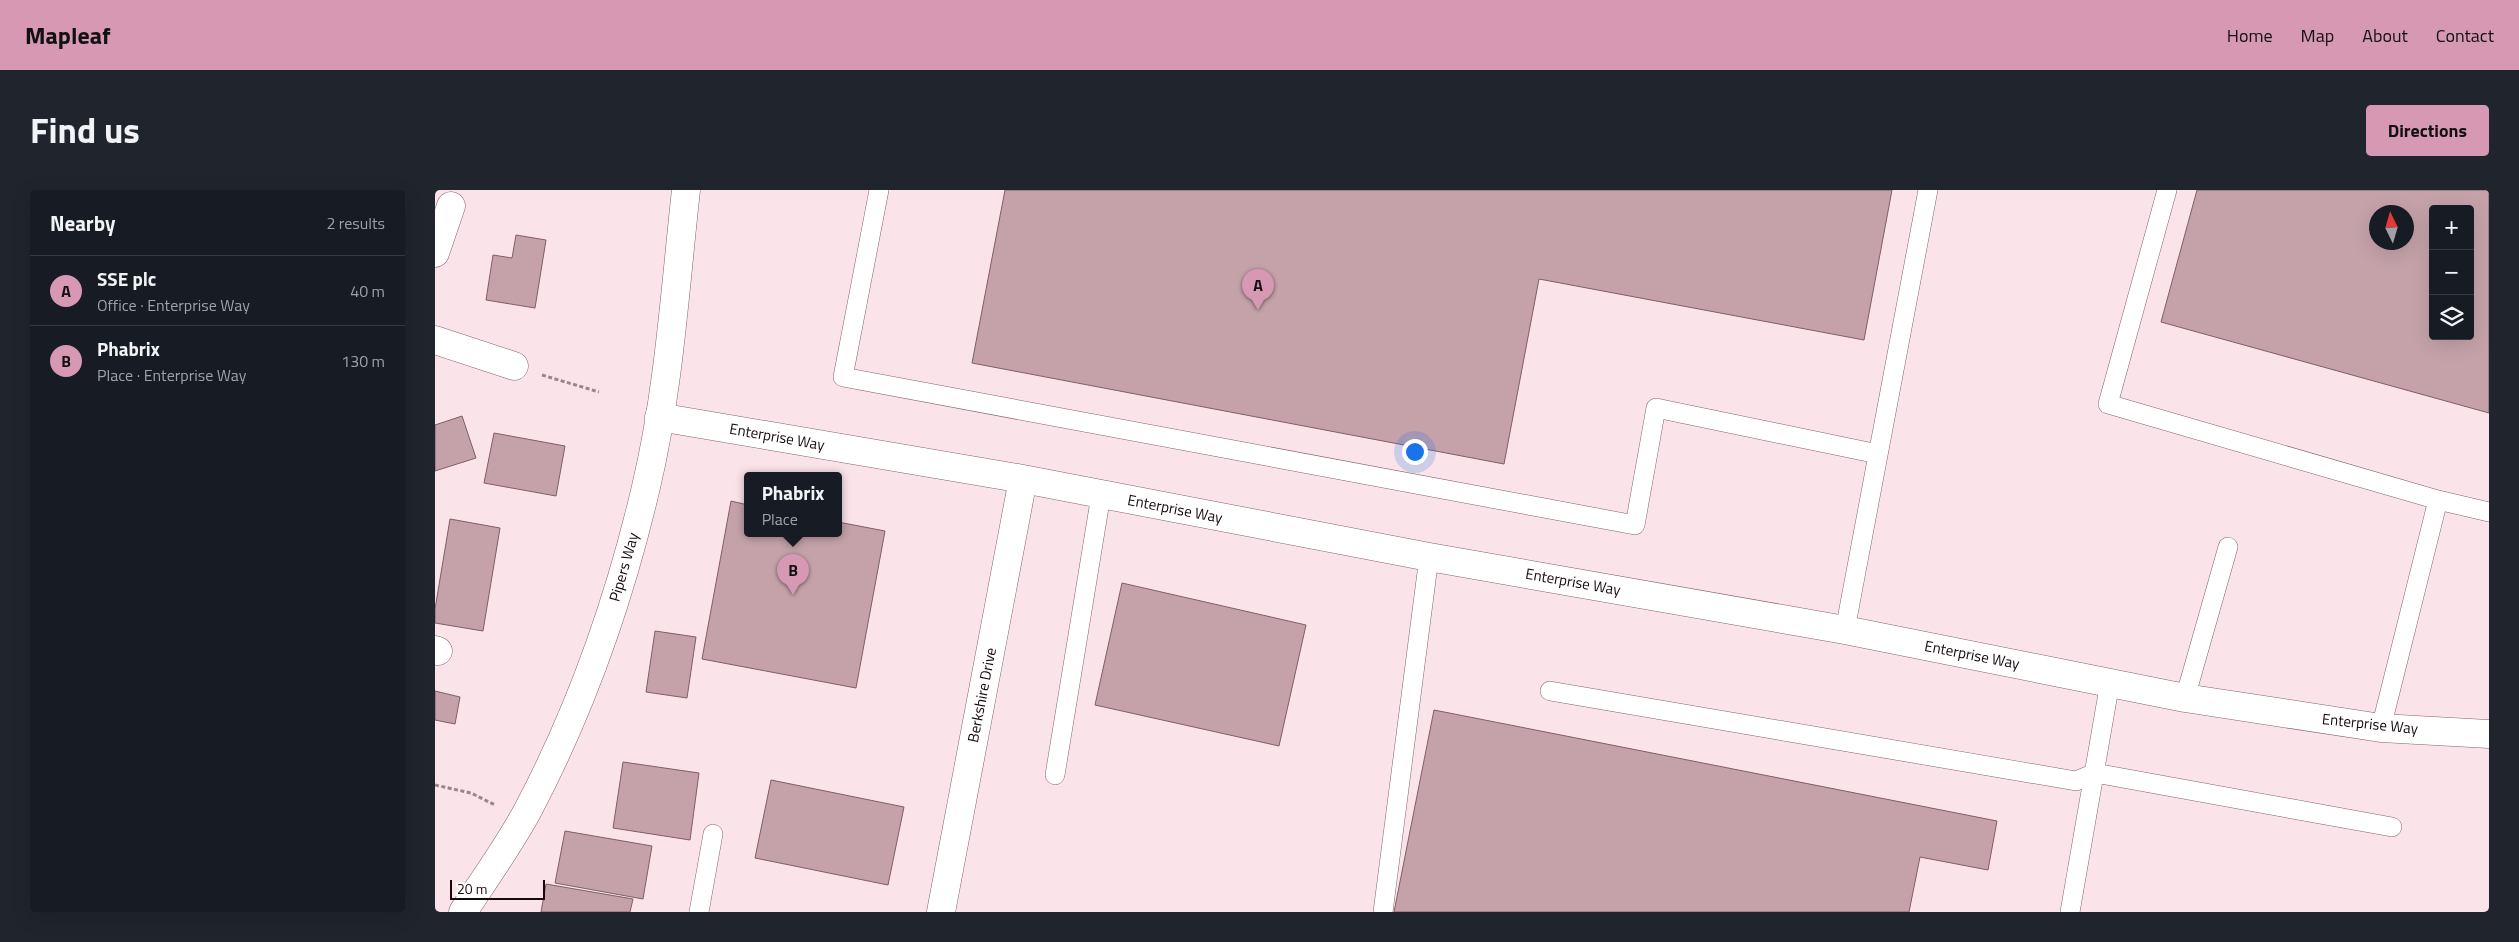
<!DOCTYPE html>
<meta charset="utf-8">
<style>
body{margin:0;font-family:"Titillium Web",sans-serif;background:#20242c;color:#f1f3f6}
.controls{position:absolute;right:15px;top:15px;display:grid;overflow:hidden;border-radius:5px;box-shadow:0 5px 20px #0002}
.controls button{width:45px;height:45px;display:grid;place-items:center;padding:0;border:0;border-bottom:1px solid #363941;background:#171b24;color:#f1f3f6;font:25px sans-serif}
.compass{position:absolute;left:1934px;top:15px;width:45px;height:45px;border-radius:50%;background:#171b24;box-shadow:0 5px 20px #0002;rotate:355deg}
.scale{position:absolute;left:15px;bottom:12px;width:95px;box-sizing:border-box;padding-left:5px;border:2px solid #14080b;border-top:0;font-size:14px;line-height:18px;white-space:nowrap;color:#14080b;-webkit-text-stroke:4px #fff;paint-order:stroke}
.you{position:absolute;left:979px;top:261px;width:18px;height:18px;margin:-12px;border:4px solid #fff;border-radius:50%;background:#1a73e8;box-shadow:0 0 0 8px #1a73e833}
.badge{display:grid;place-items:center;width:32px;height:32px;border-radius:50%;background:#d698b2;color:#111;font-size:16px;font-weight:700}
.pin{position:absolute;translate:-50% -41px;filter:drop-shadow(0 1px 2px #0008)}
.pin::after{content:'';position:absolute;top:26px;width:18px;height:15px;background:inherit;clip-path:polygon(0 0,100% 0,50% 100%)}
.popup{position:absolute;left:309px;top:282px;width:98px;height:65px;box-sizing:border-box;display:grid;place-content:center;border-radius:5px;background:#171b24;filter:drop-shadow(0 1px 4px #0005);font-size:16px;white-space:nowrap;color:#9ea1a6}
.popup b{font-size:19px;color:#f1f3f6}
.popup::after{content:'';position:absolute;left:50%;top:100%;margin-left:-10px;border:10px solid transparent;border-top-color:#171b24}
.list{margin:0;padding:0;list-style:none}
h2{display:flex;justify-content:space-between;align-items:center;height:65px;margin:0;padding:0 20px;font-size:21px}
h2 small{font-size:16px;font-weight:400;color:#9ea1a6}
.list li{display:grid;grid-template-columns:32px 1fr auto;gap:15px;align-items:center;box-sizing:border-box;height:70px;padding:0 20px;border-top:1px solid #363941}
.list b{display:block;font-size:19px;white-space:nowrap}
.list p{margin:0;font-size:16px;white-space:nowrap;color:#9ea1a6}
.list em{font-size:16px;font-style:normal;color:#9ea1a6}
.icon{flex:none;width:28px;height:28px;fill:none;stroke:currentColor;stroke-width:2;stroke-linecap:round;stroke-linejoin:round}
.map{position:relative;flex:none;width:2054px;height:722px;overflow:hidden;border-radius:5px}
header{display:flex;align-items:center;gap:30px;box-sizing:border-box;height:70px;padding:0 25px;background:#d698b2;color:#111}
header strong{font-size:24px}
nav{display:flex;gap:28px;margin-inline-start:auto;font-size:18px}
.intro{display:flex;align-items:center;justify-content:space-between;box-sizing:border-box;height:120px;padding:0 30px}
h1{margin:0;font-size:35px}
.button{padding:12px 22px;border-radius:5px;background:#d698b2;color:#111;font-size:18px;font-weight:700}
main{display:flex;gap:30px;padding:0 30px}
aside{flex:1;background:#171b24;border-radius:5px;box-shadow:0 5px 20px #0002}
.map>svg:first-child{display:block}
.building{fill:#c5a2a9;stroke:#7f5e66;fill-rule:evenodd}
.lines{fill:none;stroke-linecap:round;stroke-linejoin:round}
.service-casing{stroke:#83636a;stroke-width:20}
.minor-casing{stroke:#83636a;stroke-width:29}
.tertiary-casing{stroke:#83636a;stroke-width:29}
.path{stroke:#98868a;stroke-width:3;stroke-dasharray:4 2.5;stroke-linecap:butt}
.service{stroke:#fff;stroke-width:19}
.minor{stroke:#fff;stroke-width:28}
.tertiary{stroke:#fff;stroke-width:28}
.labels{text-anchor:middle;stroke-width:4;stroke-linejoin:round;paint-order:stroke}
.street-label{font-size:15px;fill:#14080b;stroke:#fff}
</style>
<header>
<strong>Mapleaf</strong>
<nav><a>Home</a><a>Map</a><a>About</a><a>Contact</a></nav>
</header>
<div class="intro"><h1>Find us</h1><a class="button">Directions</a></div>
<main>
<aside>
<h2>Nearby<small>2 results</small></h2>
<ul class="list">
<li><span class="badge">A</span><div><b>SSE plc</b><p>Office · Enterprise Way</p></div><em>40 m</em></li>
<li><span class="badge">B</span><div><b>Phabrix</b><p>Place · Enterprise Way</p></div><em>130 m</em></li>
</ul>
</aside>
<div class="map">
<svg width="2054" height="722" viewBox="0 0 2054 722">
<rect width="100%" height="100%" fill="#fbe4e9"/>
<!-- building -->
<path class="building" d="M570,0H1457L1429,150L1104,89L1069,274L537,173Z
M1762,0H2054V223L1726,132ZM1998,19H2035V146H1998ZM1942,22H1972V52H1942Z
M81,45L111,50L100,118L51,110L58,65L77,68Z
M27,226L41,268L0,281V235Z
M59,243L130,256L121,306L49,293Z
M296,311L313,315V344H403V332L450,341L421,498L267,469Z
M15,329L65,338L48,441L0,433V419Z
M687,393L871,435L844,556L660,515Z
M220,441L261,447L252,508L211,502Z
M0,501L25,507L20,534L0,530Z
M999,520L1562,631L1553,680L1485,667L1474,722H959Z
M188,572L264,583L255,650L178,638Z
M336,590L469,617L453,695L320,668Z
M130,641L217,656L208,709L120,693Z
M111,694L198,709L195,722H106Z"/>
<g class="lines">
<defs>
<path id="service" d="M444,0L408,187L1200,335L1221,218L1443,264
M1732,0L1673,214L2003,310L2054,322
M1410,440L1493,0
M1115,501L1641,591L1660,583L1957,637
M1750,508L1793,357
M1946,538L2003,310
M620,585L666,305
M264,722L278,644
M948,722L994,367
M1635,722L1675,492"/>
<path id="minor" d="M0,63L16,16
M0,150L79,176
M224,227L588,289L994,367L1410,440L1750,508L1946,538L2054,544
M0,460L3,461
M506,722L588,289"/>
<path id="tertiary" d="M28,722C50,688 75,654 94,618C147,517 185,408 211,297C234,200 240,99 251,0"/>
</defs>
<!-- service casing -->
<use href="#service" class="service-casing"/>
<!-- minor casing -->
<use href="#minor" class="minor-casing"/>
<!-- tertiary casing -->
<use href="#tertiary" class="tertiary-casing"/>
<!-- path -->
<path class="path" d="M107,185L164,202
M0,595L36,603L60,615"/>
<!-- service -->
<use href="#service" class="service"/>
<!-- minor -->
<use href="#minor" class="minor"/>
<!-- tertiary -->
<use href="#tertiary" class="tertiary"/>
</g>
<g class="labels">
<!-- street labels -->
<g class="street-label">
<text transform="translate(342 247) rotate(10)" y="5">Enterprise Way</text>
<text transform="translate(740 319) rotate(11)" y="5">Enterprise Way</text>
<text transform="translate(189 377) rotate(-74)" y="5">Pipers Way</text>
<text transform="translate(1138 392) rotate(10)" y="5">Enterprise Way</text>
<text transform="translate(1537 465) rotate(11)" y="5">Enterprise Way</text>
<text transform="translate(547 505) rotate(-79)" y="5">Berkshire Drive</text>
<text transform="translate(1935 534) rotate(6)" y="5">Enterprise Way</text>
</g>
</g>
</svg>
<div class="controls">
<button>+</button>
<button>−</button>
<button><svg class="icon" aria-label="layers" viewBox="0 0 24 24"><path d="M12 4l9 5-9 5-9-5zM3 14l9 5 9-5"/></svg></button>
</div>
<svg class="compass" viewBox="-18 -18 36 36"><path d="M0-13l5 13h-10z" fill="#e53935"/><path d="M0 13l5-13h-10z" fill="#9ea1a6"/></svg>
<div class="scale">20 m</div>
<div class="you"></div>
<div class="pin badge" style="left:823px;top:120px">A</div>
<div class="pin badge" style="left:358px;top:405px">B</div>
<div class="popup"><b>Phabrix</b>Place</div>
</div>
</main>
